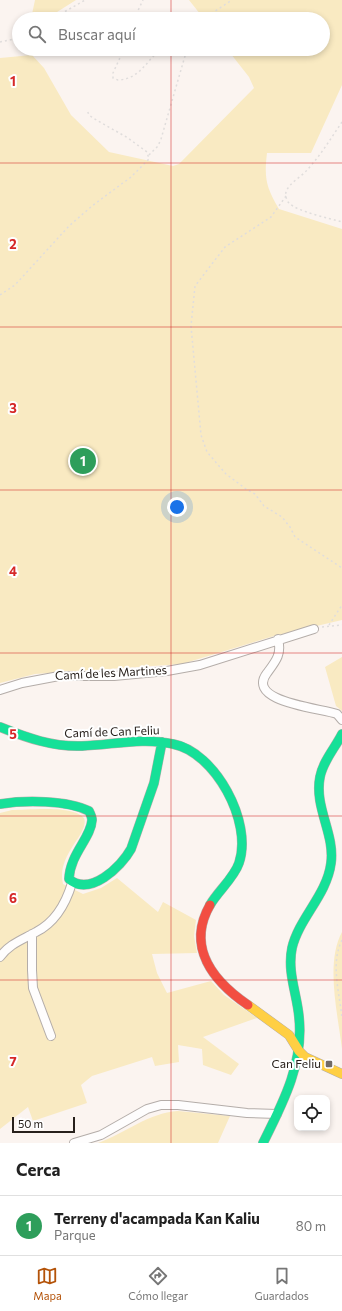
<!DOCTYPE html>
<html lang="es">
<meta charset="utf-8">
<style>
body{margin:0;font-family:Commissioner,sans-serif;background:#f6f6f6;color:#222}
.controls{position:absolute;right:12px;bottom:12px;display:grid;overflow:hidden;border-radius:8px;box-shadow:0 2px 6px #0003}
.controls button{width:36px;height:36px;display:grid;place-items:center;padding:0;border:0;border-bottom:1px solid #e0e0e0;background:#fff;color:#222;font:20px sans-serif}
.scale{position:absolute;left:12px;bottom:10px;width:63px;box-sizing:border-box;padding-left:4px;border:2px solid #27201b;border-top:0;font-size:11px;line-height:14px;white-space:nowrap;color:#27201b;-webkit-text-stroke:3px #fff;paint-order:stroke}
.you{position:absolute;left:177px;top:507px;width:14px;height:14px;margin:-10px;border:3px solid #fff;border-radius:50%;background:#1a73e8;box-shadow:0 0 0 6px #1a73e833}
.badge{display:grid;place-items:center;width:26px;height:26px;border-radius:50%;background:#b45309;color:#fff;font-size:13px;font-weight:700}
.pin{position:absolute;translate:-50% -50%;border:2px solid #fff;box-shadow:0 1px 4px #0006}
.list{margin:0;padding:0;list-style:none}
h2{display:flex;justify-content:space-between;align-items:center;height:52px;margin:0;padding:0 16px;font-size:17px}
h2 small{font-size:13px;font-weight:400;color:#767676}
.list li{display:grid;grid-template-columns:26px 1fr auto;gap:12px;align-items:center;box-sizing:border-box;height:60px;padding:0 16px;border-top:1px solid #e0e0e0}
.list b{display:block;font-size:15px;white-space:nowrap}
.list p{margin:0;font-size:13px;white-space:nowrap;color:#767676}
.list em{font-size:13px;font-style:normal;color:#767676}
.icon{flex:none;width:22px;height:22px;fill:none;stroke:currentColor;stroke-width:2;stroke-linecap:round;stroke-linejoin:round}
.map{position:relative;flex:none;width:342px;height:1143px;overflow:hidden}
.search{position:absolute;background:#fff;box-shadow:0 2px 6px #0003;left:12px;right:12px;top:12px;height:44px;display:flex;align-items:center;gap:10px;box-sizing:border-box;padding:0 14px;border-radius:22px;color:#767676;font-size:15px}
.sheet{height:112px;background:#fff}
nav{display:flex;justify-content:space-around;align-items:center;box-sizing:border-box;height:56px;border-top:1px solid #e0e0e0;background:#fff;font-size:11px;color:#767676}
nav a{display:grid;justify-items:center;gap:2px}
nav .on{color:#b45309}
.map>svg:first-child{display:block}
.green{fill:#f9eac2}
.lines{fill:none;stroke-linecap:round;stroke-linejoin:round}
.street-casing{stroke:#b4ada9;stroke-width:10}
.fast-casing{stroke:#b4ada9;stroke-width:10}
.slow-casing{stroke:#b4ada9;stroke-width:10}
.jam-casing{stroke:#b4ada9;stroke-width:10}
.path{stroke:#e0dddc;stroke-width:1.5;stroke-dasharray:2 3;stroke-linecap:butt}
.street{stroke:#fefdfd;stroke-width:8}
.fast{stroke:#16e098;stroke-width:9}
.slow{stroke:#ffcf43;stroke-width:9}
.jam{stroke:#f24e42;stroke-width:9}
.grid{fill:none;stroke:#d62828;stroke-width:1;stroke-opacity:0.55}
.poi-dot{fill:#716a66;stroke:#fff;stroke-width:1.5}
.labels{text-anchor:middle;stroke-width:4;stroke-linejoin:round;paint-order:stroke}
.street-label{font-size:12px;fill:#27201b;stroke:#fff}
.poi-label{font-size:12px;fill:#27201b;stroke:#fff;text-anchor:end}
.grid-label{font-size:13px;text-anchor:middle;font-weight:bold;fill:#d62828;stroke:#fff;stroke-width:4;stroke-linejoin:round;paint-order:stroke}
</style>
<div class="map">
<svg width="342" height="1143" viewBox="0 0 342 1143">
<rect width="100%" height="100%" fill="#fbf4f0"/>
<!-- green -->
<path class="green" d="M35,0H76L46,19H31Z
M189,0H342V85L311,153H267C264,178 266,187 279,209L342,229V620L274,636L182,664L35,674L0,683V58L32,55L44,68L71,115L109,152L173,166L179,164L254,88L249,77L227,49H323V19H204Z
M342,657V711L336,706L325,667Z
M12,810C29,810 73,805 84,818C90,834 56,854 63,884L83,894L101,888L117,878L158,912L163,902L196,920L194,936L197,953L152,954L157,973L167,993L211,981L224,995L257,1018L203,1037L239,1064L231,1075L203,1065L202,1049L178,1045L179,1062L155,1066L152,1057L92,1076L81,1085L87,1103L33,1121L28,1107L0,1129V813Z
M342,932V1049C338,1015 325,963 342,932Z
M178,1111L230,1116L218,1143H98C126,1133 148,1113 178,1111Z"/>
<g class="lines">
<defs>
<path id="street" d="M278,639C282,654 276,661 267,673C245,702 320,708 337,714L342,720
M0,690L22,683L59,676H114L167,671L200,665L314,629
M32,934V970L33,988L51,1036
M0,957C9,944 22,940 36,932C56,922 66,903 72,883
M74,1143L101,1135L147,1109L161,1105H178L247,1113L277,1114"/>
<path id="fast" d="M0,727C27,738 53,747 82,746C112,745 143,737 173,744C215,752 253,822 239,863C234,878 218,891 210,905
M0,804C25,800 67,800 89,811C90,813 92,817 92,820C91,838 70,854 69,879C90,897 121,867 131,849L154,783L162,742
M263,1143C283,1103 304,1063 299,1017C297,994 287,972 292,948C299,918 327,895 331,863C335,834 314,807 320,777C323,761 335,748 342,734"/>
<path id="slow" d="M248,1005L289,1035L299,1051L305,1057L342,1074"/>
<path id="jam" d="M210,905C186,947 213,981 248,1005"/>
</defs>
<!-- street casing -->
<use href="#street" class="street-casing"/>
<!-- fast casing -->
<use href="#fast" class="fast-casing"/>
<!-- slow casing -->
<use href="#slow" class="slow-casing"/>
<!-- jam casing -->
<use href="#jam" class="jam-casing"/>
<!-- path -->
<path class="path" d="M52,19L85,0
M134,19L143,0
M203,19L232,0
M0,42L19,38
M124,49L113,73V78L118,80C140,79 146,61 161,49
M342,122C331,138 321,155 307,170C301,177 289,183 286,192C285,196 287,201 289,203C298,212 329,218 342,222
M149,155L158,146L161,139L187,49
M286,196L271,217L225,247L195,286L191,326L201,435L207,452L226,474L246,489L255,494L264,506L282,517L290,527L295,537L342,568
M0,295L15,285L69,226L92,206L131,177L149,159L147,152L128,138L93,118L89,115L87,110
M329,625L342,605
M322,627L342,625
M342,940C330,964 340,994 342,1019"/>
<!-- street -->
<use href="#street" class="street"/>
<!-- fast -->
<use href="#fast" class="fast"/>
<!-- slow -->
<use href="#slow" class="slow"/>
<!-- jam -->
<use href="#jam" class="jam"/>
</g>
<!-- grid -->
<path class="grid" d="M171,0V19M171,49V1143M0,163H342M0,327H342M0,490H342M0,653H342M0,816H342M0,980H342"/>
<!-- markers -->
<rect class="poi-dot" x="325" y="1060" width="8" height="8" rx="2"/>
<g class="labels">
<!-- street labels -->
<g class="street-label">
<text transform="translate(111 673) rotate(-3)" y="4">Camí de les Martines</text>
<text transform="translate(112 732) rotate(-2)" y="4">Camí de Can Feliu</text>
</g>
<!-- poi labels -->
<g class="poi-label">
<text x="321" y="1068">Can Feliu</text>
</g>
</g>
<g class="grid-label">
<text x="13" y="86">1</text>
<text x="13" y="249">2</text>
<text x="13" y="413">3</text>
<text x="13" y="576">4</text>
<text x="13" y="739">5</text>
<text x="13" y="903">6</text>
<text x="13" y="1066">7</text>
</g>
</svg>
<div class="controls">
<button><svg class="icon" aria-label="locate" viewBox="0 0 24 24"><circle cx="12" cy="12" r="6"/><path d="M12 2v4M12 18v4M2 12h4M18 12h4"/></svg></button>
</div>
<div class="scale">50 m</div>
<div class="you"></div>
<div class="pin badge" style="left:83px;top:461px;background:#2e9e5b">1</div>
<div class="search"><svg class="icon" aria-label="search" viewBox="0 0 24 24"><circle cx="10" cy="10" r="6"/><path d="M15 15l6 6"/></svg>Buscar aquí</div>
</div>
<section class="sheet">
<h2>Cerca<small></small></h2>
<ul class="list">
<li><span class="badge" style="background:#2e9e5b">1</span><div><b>Terreny d'acampada Kan Kaliu</b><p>Parque</p></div><em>80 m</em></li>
</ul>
</section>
<nav>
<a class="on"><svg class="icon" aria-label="map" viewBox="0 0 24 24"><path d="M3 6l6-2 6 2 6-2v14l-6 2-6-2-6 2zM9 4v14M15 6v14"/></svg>Mapa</a>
<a><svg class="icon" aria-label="directions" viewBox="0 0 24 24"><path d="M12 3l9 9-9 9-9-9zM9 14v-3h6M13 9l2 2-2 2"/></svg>Cómo llegar</a>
<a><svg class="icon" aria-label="saved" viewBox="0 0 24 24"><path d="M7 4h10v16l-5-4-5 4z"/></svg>Guardados</a>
</nav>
